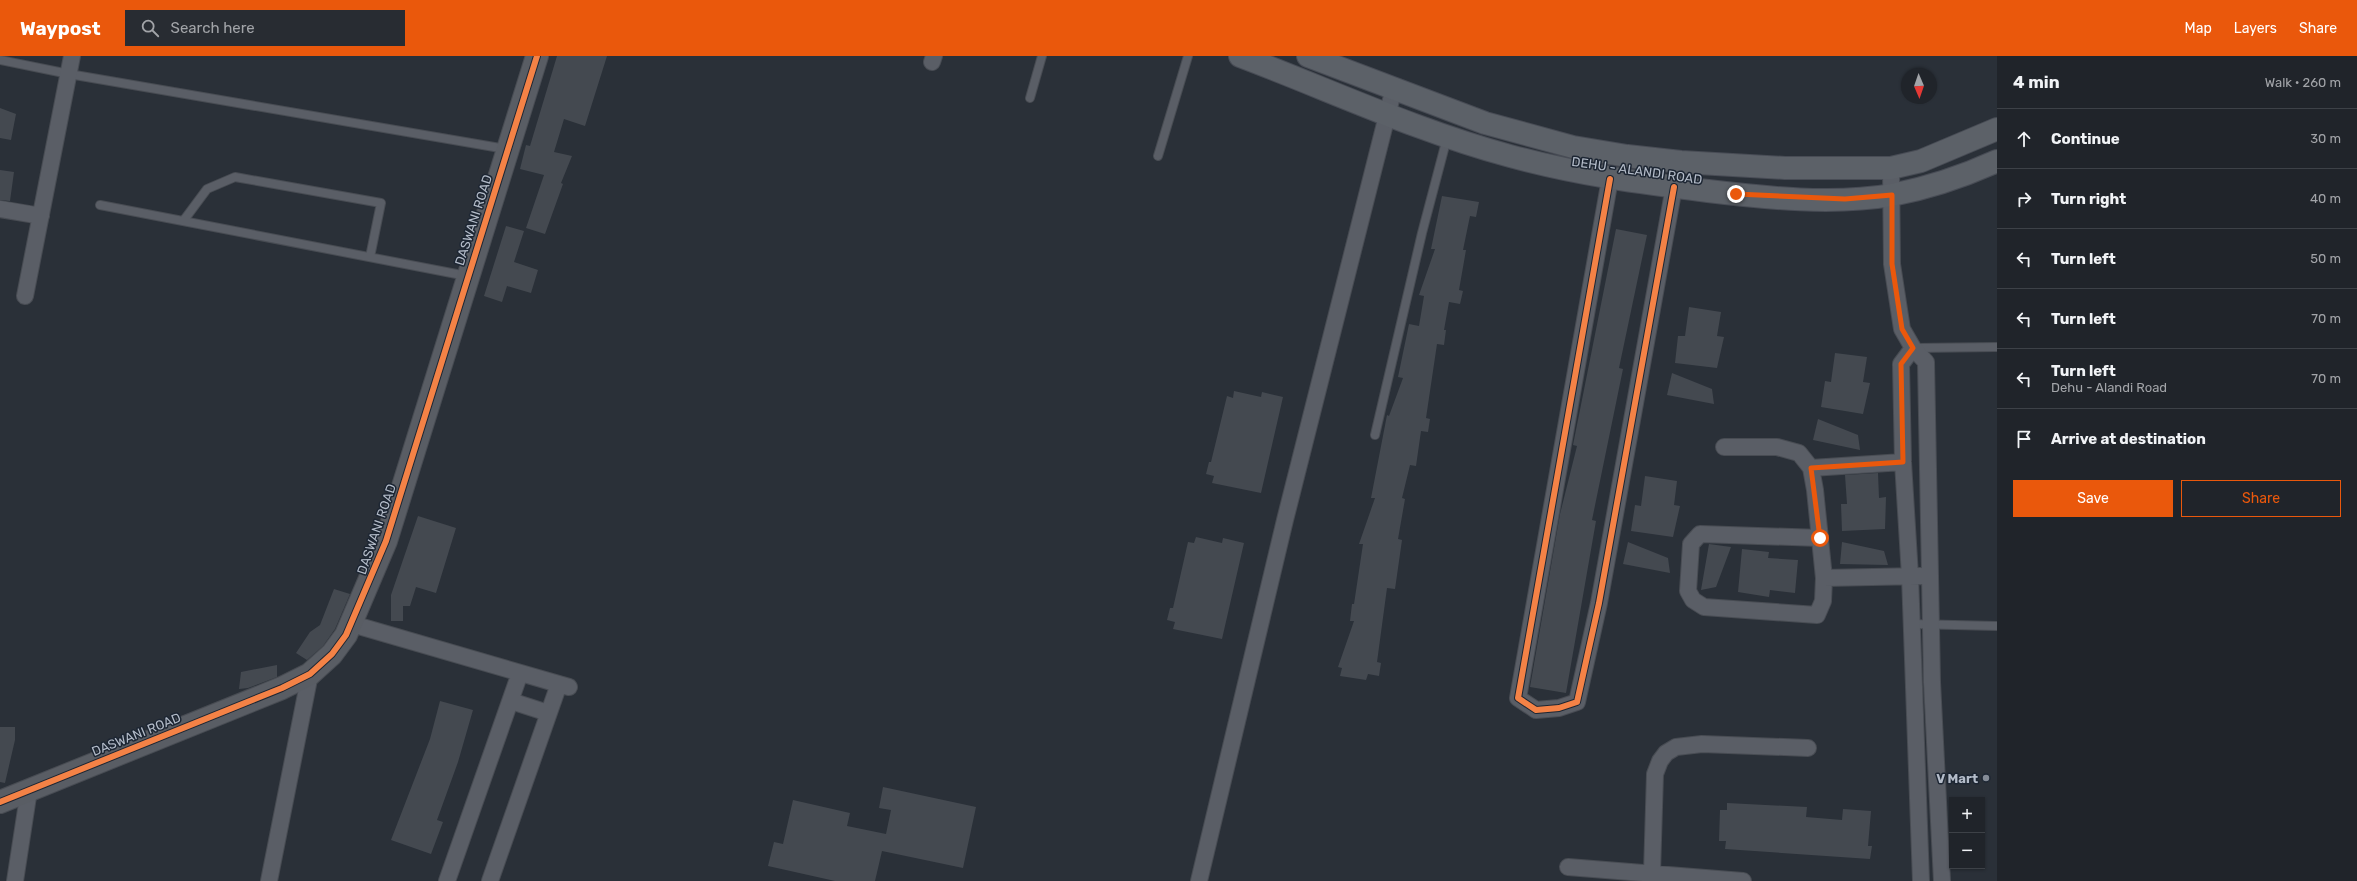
<!DOCTYPE html>
<meta charset="utf-8">
<style>
body{margin:0;font-family:Rubik,sans-serif;background:#282c32;color:#f1f3f6}
.controls{position:absolute;right:12px;bottom:12px;display:grid;overflow:hidden;border-radius:0px;box-shadow:0 1px 3px #0004}
.controls button{width:36px;height:36px;display:grid;place-items:center;padding:0;border:0;border-bottom:1px solid #3d4147;background:#20242a;color:#f1f3f6;font:20px sans-serif}
.compass{position:absolute;left:1901px;top:12px;width:36px;height:36px;border-radius:50%;background:#20242a;box-shadow:0 1px 3px #0004;rotate:178deg}
.stop{position:absolute;width:12px;height:12px;margin:-9px;border:3px solid #ea580c;border-radius:50%;background:#fff}
.stop.end{background:#ea580c;border-color:#fff;box-shadow:0 1px 4px #0008}
.list{margin:0;padding:0;list-style:none}
h2{display:flex;justify-content:space-between;align-items:center;height:52px;margin:0;padding:0 16px;font-size:17px}
h2 small{font-size:13px;font-weight:400;color:#a2a4a8}
.list li{display:grid;grid-template-columns:26px 1fr auto;gap:12px;align-items:center;box-sizing:border-box;height:60px;padding:0 16px;border-top:1px solid #3d4147}
.list b{display:block;font-size:15px;white-space:nowrap}
.list p{margin:0;font-size:13px;white-space:nowrap;color:#a2a4a8}
.list em{font-size:13px;font-style:normal;color:#a2a4a8}
.actions{display:flex;gap:8px;padding:12px 16px}
.actions a{flex:1;padding:9px 0;border:1px solid #ea580c;border-radius:0px;text-align:center;font-size:14px;color:#ea580c}
.actions .main{background:#ea580c;color:#fff}
.icon{flex:none;width:22px;height:22px;fill:none;stroke:currentColor;stroke-width:2;stroke-linecap:round;stroke-linejoin:round}
.map{position:relative;flex:none;width:1997px;height:825px;overflow:hidden}
header{display:flex;align-items:center;gap:24px;box-sizing:border-box;height:56px;padding:0 20px;background:#ea580c;color:#fff}
header strong{font-size:19px}
nav{display:flex;gap:22px;margin-inline-start:auto;font-size:14px}
.search{width:280px;height:36px;background:#282c32;display:flex;align-items:center;gap:10px;box-sizing:border-box;padding:0 14px;border-radius:0px;color:#a2a4a8;font-size:15px}
main{display:flex}
aside{flex:1;background:#20242a}
.map>svg:first-child{display:block}
.building{fill:#444950}
.lines{fill:none;stroke-linecap:round;stroke-linejoin:round}
.lane-casing{stroke:#484c53;stroke-width:10}
.street-casing{stroke:#484c53;stroke-width:18}
.secondary-casing{stroke:#484c53;stroke-width:24}
.primary-casing{stroke:#484c55;stroke-width:24}
.lane{stroke:#5a5e66;stroke-width:8}
.street{stroke:#5a5e66;stroke-width:16}
.secondary{stroke:#595d64;stroke-width:22}
.primary{stroke:#5c6168;stroke-width:22}
.cycleway-casing{stroke:#1d2633;stroke-width:8}
.cycleway{stroke:#f48246;stroke-width:6}
.route{stroke:#ea580c;stroke-width:5}
.poi-dot{fill:#848b96;stroke:#1d2633;stroke-width:1.5}
.labels{text-anchor:middle;stroke-width:3;stroke-linejoin:round;paint-order:stroke}
.street-label{font-size:13px;fill:#b4bcc9;stroke:#1d2633}
.poi-label{font-size:13px;font-weight:bold;fill:#b4bcc9;stroke:#1d2633;text-anchor:end}
</style>
<header>
<strong>Waypost</strong>
<div class="search"><svg class="icon" aria-label="search" viewBox="0 0 24 24"><circle cx="10" cy="10" r="6"/><path d="M15 15l6 6"/></svg>Search here</div>
<nav><a>Map</a><a>Layers</a><a>Share</a></nav>
</header>
<main>
<div class="map">
<svg width="1997" height="825" viewBox="0 0 1997 825">
<rect width="100%" height="100%" fill="#2a3038"/>
<!-- building -->
<path class="building" d="M557,0H607L585,70L564,63L554,96L572,100L561,127L563,128L545,178L526,172L544,119L520,113L526,89L530,90Z
M0,52L16,58L11,84L0,82Z
M0,114L14,116L10,145L0,144Z
M1442,140L1479,146L1476,161L1470,160L1463,194H1466L1459,234L1463,235L1460,248L1449,246L1444,274H1446L1444,289L1437,288L1426,362L1430,363L1428,376L1421,375L1416,410L1410,409L1402,442L1405,443L1398,483L1402,484L1395,533L1387,532L1377,606L1381,607L1379,620L1368,618L1366,624L1340,620L1342,612L1338,611L1354,565H1350L1352,548H1354L1363,488H1359L1375,442H1371L1387,359L1389,360L1403,322L1398,321L1409,268L1419,270L1424,240L1419,239L1435,193H1431Z
M506,170L524,175L514,206L538,214L531,237L507,230L502,246L484,240Z
M1616,173L1647,179L1619,312L1623,313L1592,464L1596,465L1566,637L1530,631L1560,458L1577,390L1573,389Z
M1689,251L1721,256L1717,280L1724,281L1717,312L1675,307L1678,280H1685Z
M1835,297L1867,301L1863,326L1870,327L1863,358L1821,351L1825,325L1831,326Z
M1672,317L1712,333L1714,348L1667,339Z
M1234,335L1261,341L1262,336L1283,341L1261,437L1212,427L1214,420L1206,418L1209,406H1211L1227,340L1233,342Z
M1818,363L1858,379L1860,394L1813,384Z
M1878,417L1879,442L1886,441L1885,473L1842,475L1841,448H1847L1845,419Z
M1645,420L1677,425L1674,449L1680,450L1673,481L1631,475L1635,449L1641,450Z
M418,460L456,472L436,537L416,531L410,550H403V565H391V539Z
M1196,481L1222,487L1223,482L1244,487L1222,583L1173,573L1175,566L1167,564L1170,552H1173L1188,486L1194,487Z
M1628,486L1668,502L1670,517L1623,508Z
M1842,486L1884,495L1888,509L1840,508Z
M1709,488L1731,491L1716,531L1701,534Z
M1742,493L1769,496L1768,502L1798,504L1795,537L1770,534L1769,541L1738,536Z
M334,533L350,538L335,573L323,590L307,604L296,597L310,576L320,569Z
M277,609V621L248,632L239,633L241,616Z
M440,645L473,654L458,706L437,764L443,766L431,798L391,784L430,683Z
M0,671H15V684L5,727L0,726Z
M883,731L976,751L963,812L882,795L875,825H835L768,810L774,786L783,788L793,744L850,757L847,770L886,778L891,754L879,752Z
M1727,747L1807,751L1806,761L1842,764L1843,753L1871,755L1868,790H1872L1870,803L1725,793L1726,785H1719L1720,754H1727Z"/>
<g class="lines">
<defs>
<path id="lane" d="M0,4L69,18L506,93
M1030,42L1042,0
M1158,100L1188,0
M100,149L467,220
M184,164L207,133L235,121L381,147L370,201
M1914,292L1997,291
M1375,379L1422,177L1447,82
M1912,568L1997,570"/>
<path id="street" d="M932,6L934,0
M1891,112L1892,208L1902,273L1913,292L1926,306L1932,626L1942,825
M1610,123L1518,642L1536,654L1559,652L1577,646L1599,547L1674,131
M0,153L41,160
M25,240L72,0
M1913,292L1901,308L1903,406L1910,520L1921,825
M1724,391H1777L1799,397L1811,412L1815,434L1824,522L1823,545L1817,559L1704,551L1693,544L1688,535L1691,488L1700,478L1820,482
M1811,412L1903,406
M1824,522L1921,520
M352,568L569,631
M511,645L548,657
M1568,811L1743,825
M1652,817L1655,718L1660,705L1666,697L1676,691L1702,688L1808,692
M15,825L29,734
M269,825L310,618
M447,825L520,617
M490,825L559,628
M1199,825L1285,464L1394,32"/>
<path id="secondary" d="M0,746L282,632L310,618L332,598L346,579L386,485L537,0"/>
<path id="primary" d="M1240,0C1330,34 1417,75 1510,100C1576,118 1640,127 1708,135C1767,142 1833,149 1892,139C1928,132 1964,120 1997,105
M1308,0L1485,67L1573,91L1627,100L1681,106L1785,112H1891L1921,105L1997,73"/>
</defs>
<!-- lane casing -->
<use href="#lane" class="lane-casing"/>
<!-- street casing -->
<use href="#street" class="street-casing"/>
<!-- secondary casing -->
<use href="#secondary" class="secondary-casing"/>
<!-- primary casing -->
<use href="#primary" class="primary-casing"/>
<!-- lane -->
<use href="#lane" class="lane"/>
<!-- street -->
<use href="#street" class="street"/>
<!-- secondary -->
<use href="#secondary" class="secondary"/>
<!-- primary -->
<use href="#primary" class="primary"/>
<defs>
<path id="cycleway" d="M1610,123L1518,642L1536,654L1559,652L1577,646L1599,547L1674,131
M0,746L282,632L310,618L332,598L346,579L386,485L537,0"/>
</defs>
<!-- cycleway casing -->
<use href="#cycleway" class="cycleway-casing"/>
<!-- cycleway -->
<use href="#cycleway" class="cycleway"/>
</g>
<g class="lines">
<!-- route -->
<path class="route" d="M1736,138L1845,143L1892,139V208L1902,273L1913,292L1901,308L1903,406L1811,412L1820,482"/>
</g>
<!-- markers -->
<circle class="poi-dot" cx="1986" cy="722" r="4"/>
<g class="labels">
<!-- street labels -->
<g class="street-label">
<text transform="translate(1637 114) rotate(8)" y="5">DEHU - ALANDI ROAD</text>
<text transform="translate(473 164) rotate(-72)" y="5">DASWANI ROAD</text>
<text transform="translate(376 473) rotate(-71)" y="5">DASWANI ROAD</text>
<text transform="translate(136 678) rotate(-22)" y="5">DASWANI ROAD</text>
</g>
<!-- poi labels -->
<g class="poi-label">
<text x="1978" y="727">V Mart</text>
</g>
</g>
</svg>
<div class="controls">
<button>+</button>
<button>−</button>
</div>
<svg class="compass" viewBox="-18 -18 36 36"><path d="M0-13l5 13h-10z" fill="#e53935"/><path d="M0 13l5-13h-10z" fill="#a2a4a8"/></svg>
<div class="stop" style="left:1820px;top:482px"></div>
<div class="stop end" style="left:1736px;top:138px"></div>
</div>
<aside>
<h2>4 min<small>Walk · 260 m</small></h2>
<ul class="list">
<li><svg class="icon" aria-label="ahead" viewBox="0 0 24 24"><path d="M12 20V5M6 11l6-6 6 6"/></svg><div><b>Continue</b></div><em>30 m</em></li>
<li><svg class="icon" aria-label="right" viewBox="0 0 24 24"><path d="M7 20v-9h11M14 6l5 5-5 5"/></svg><div><b>Turn right</b></div><em>40 m</em></li>
<li><svg class="icon" aria-label="left" viewBox="0 0 24 24"><path d="M17 20v-9H6M10 6l-5 5 5 5"/></svg><div><b>Turn left</b></div><em>50 m</em></li>
<li><svg class="icon" aria-label="left" viewBox="0 0 24 24"><path d="M17 20v-9H6M10 6l-5 5 5 5"/></svg><div><b>Turn left</b></div><em>70 m</em></li>
<li><svg class="icon" aria-label="left" viewBox="0 0 24 24"><path d="M17 20v-9H6M10 6l-5 5 5 5"/></svg><div><b>Turn left</b><p>Dehu - Alandi Road</p></div><em>70 m</em></li>
<li><svg class="icon" aria-label="arrive" viewBox="0 0 24 24"><path d="M6 21V4h12l-3 4 3 4H6"/></svg><div><b>Arrive at destination</b></div></li>
</ul>
<div class="actions"><a class="main">Save</a><a>Share</a></div>
</aside>
</main>
